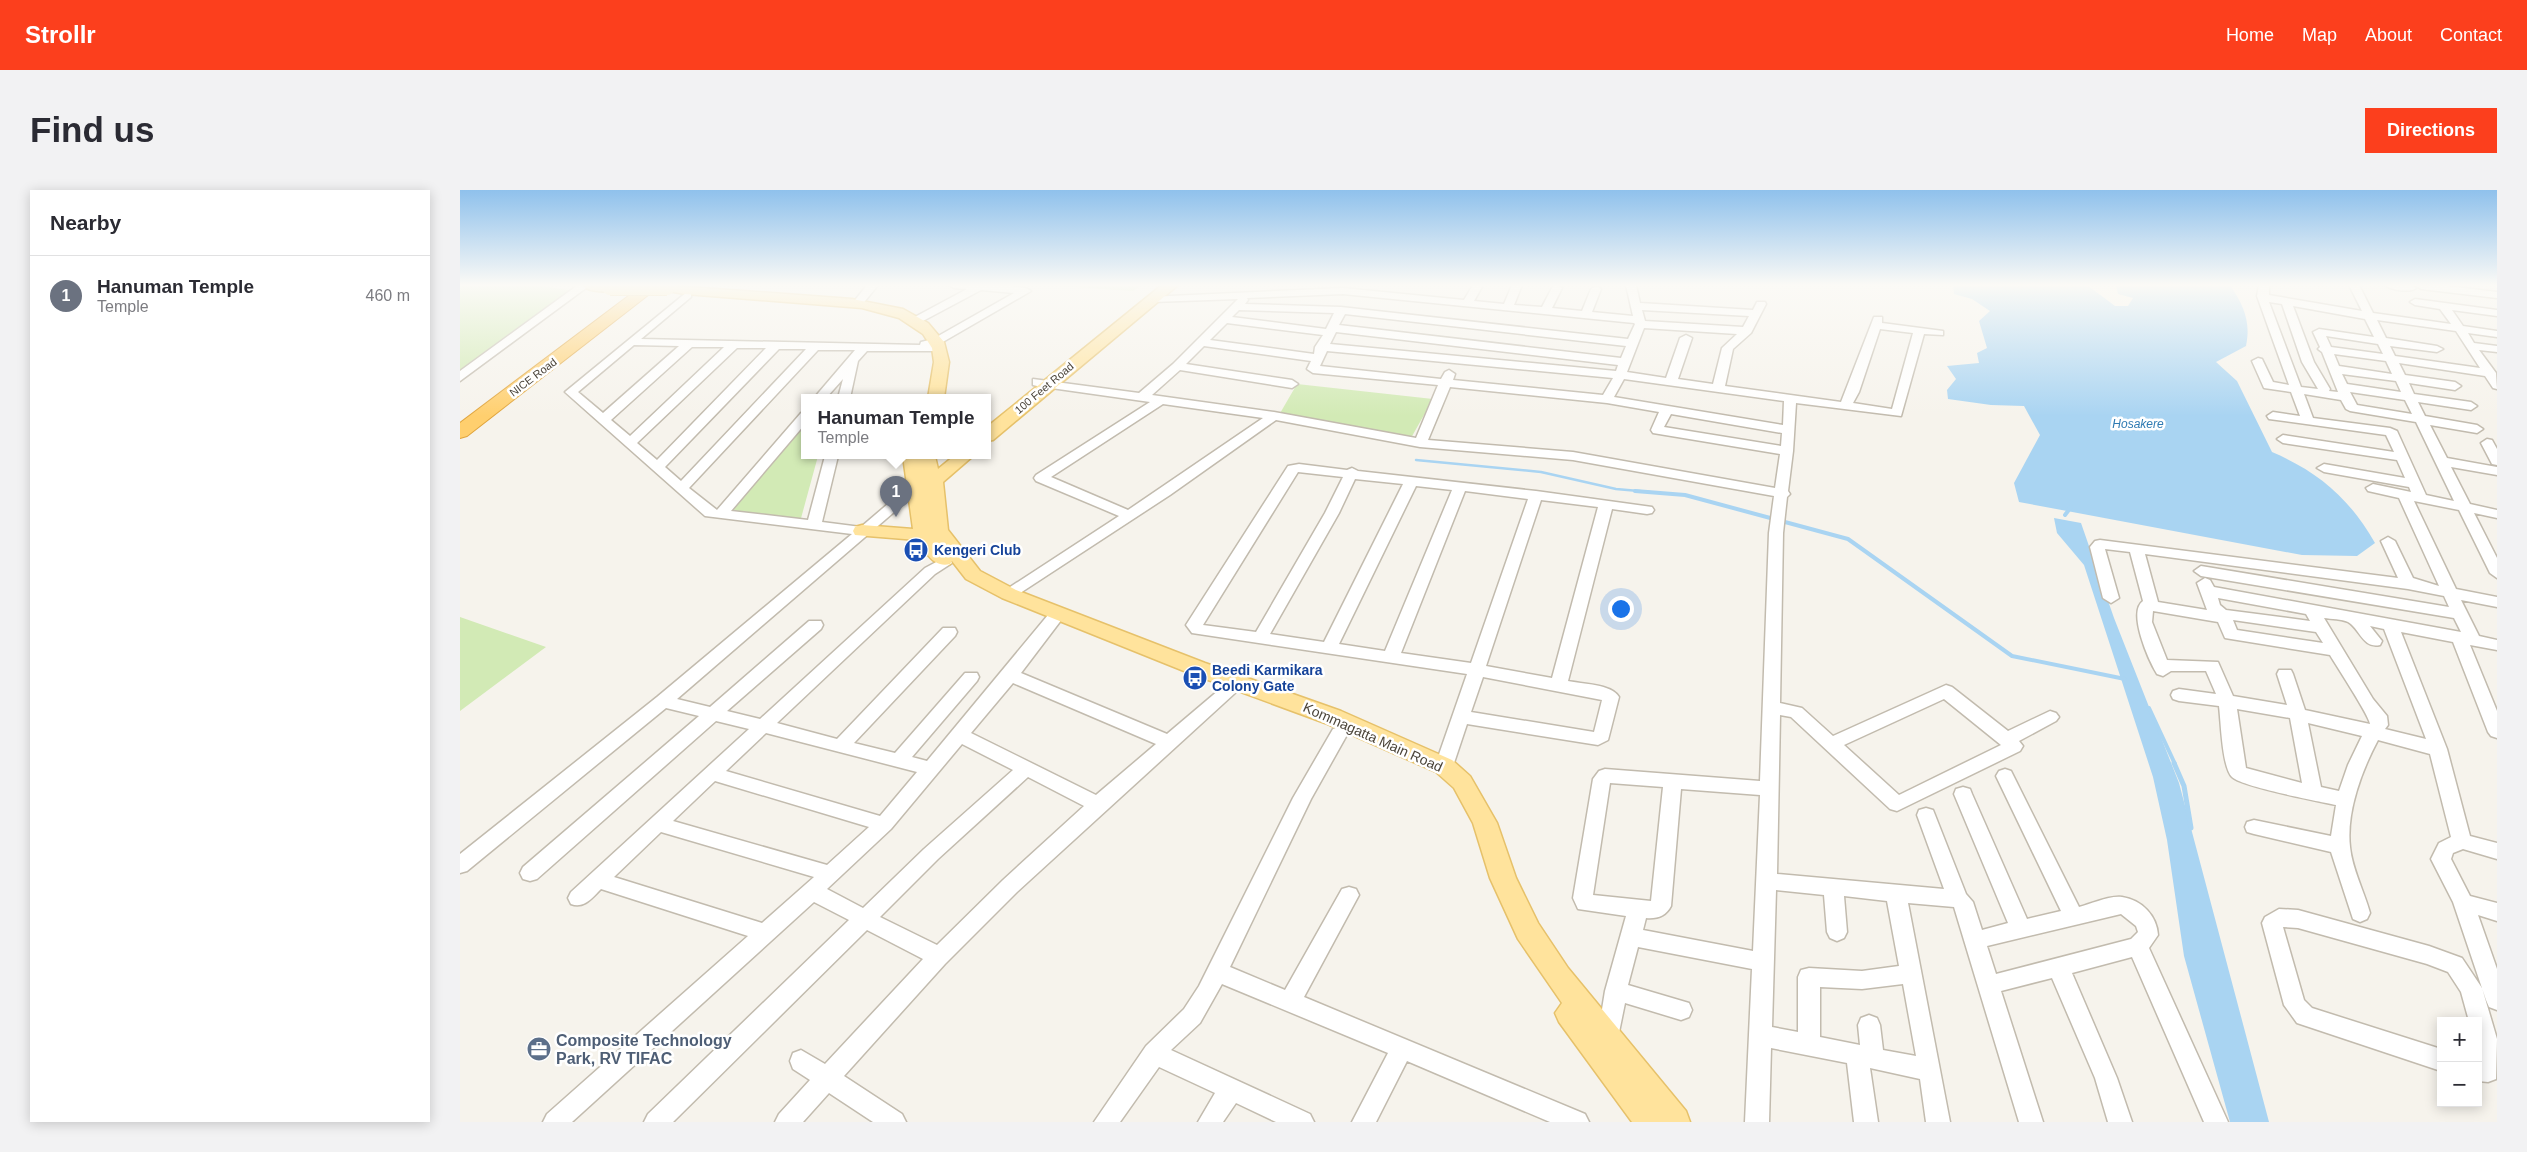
<!DOCTYPE html>
<meta charset="utf-8">
<style>
body{margin:0;font-family:Helvetica,sans-serif;background:#f2f2f3;color:#2b2b33}
.controls{position:absolute;right:15px;bottom:15px;display:grid;overflow:hidden;border-radius:0px;box-shadow:0 2px 12px #0003}
.controls button{width:45px;height:45px;display:grid;place-items:center;padding:0;border:0;border-bottom:1px solid #e1e1e2;background:#fff;color:#2b2b33;font:25px sans-serif}
.you{position:absolute;left:1160px;top:418px;width:18px;height:18px;margin:-12px;border:4px solid #fff;border-radius:50%;background:#1a73e8;box-shadow:0 0 0 8px #1a73e833}
.badge{display:grid;place-items:center;width:32px;height:32px;border-radius:50%;background:#fc3f1d;color:#fff;font-size:16px;font-weight:700}
.pin{position:absolute;translate:-50% -41px;filter:drop-shadow(0 1px 2px #0008)}
.pin::after{content:'';position:absolute;top:26px;width:18px;height:15px;background:inherit;clip-path:polygon(0 0,100% 0,50% 100%)}
.popup{position:absolute;left:341px;top:204px;width:190px;height:65px;box-sizing:border-box;display:grid;place-content:center;border-radius:0px;background:#fff;filter:drop-shadow(0 1px 4px #0005);font-size:16px;white-space:nowrap;color:#7c7c81}
.popup b{font-size:19px;color:#2b2b33}
.popup::after{content:'';position:absolute;left:50%;top:100%;margin-left:-10px;border:10px solid transparent;border-top-color:#fff}
.list{margin:0;padding:0;list-style:none}
h2{display:flex;justify-content:space-between;align-items:center;height:65px;margin:0;padding:0 20px;font-size:21px}
h2 small{font-size:16px;font-weight:400;color:#7c7c81}
.list li{display:grid;grid-template-columns:32px 1fr auto;gap:15px;align-items:center;box-sizing:border-box;height:80px;padding:0 20px;border-top:1px solid #e1e1e2}
.list b{display:block;font-size:19px;white-space:nowrap}
.list p{margin:0;font-size:16px;white-space:nowrap;color:#7c7c81}
.list em{font-size:16px;font-style:normal;color:#7c7c81}
.map{position:relative;flex:none;width:2037px;height:932px;overflow:hidden;border-radius:0px}
header{display:flex;align-items:center;gap:30px;box-sizing:border-box;height:70px;padding:0 25px;background:#fc3f1d;color:#fff}
header strong{font-size:24px}
nav{display:flex;gap:28px;margin-inline-start:auto;font-size:18px}
.intro{display:flex;align-items:center;justify-content:space-between;box-sizing:border-box;height:120px;padding:0 30px}
h1{margin:0;font-size:35px}
.button{padding:12px 22px;border-radius:0px;background:#fc3f1d;color:#fff;font-size:18px;font-weight:700}
main{display:flex;gap:30px;padding:0 30px}
aside{flex:1;background:#fff;border-radius:0px;box-shadow:0 2px 12px #0003}
.map>svg:first-child{display:block}
.green{fill:#d2eab5}
.water{fill:#a9d4f2}
.lines{fill:none;stroke-linecap:round;stroke-linejoin:round}
.stream-far2{stroke:#a9d4f2;stroke-width:2.5}
.stream-far1{stroke:#a9d4f2;stroke-width:4}
.stream{stroke:#a9d4f2;stroke-width:5}
.minor-casing{stroke:#c2bbae;stroke-width:3}
.major-casing{stroke:#e6c16a;stroke-width:3}
.highway-casing{stroke:#e0a43c;stroke-width:2}
.minor{fill:#fff;fill-rule:evenodd}
.major{fill:#ffe39c;fill-rule:evenodd}
.highway{fill:#ffcf6e;fill-rule:evenodd}
.major-bridge-casing{stroke:#e6c16a;stroke-width:18;stroke-linecap:butt}
.major-bridge{stroke:#ffe39c;stroke-width:16}
.labels{text-anchor:middle;stroke-width:5;stroke-linejoin:round;paint-order:stroke}
.far-street-label{font-size:11px;fill:#4b4439;stroke:#fff}
.far-water-label{font-size:12px;font-style:italic;fill:#2e7ab2;stroke:#fff}
.transit-label{font-size:14px;font-weight:bold;fill:#164399;stroke:#fff;text-anchor:start}
.street-label{font-size:14px;fill:#4b4439;stroke:#fff}
.near-service-label{font-size:16px;font-weight:bold;fill:#4e5e75;stroke:#fff;text-anchor:start}
</style>
<header>
<strong>Strollr</strong>
<nav><a>Home</a><a>Map</a><a>About</a><a>Contact</a></nav>
</header>
<div class="intro"><h1>Find us</h1><a class="button">Directions</a></div>
<main>
<aside>
<h2>Nearby<small></small></h2>
<ul class="list">
<li><span class="badge" style="background:#6b7280">1</span><div><b>Hanuman Temple</b><p>Temple</p></div><em>460 m</em></li>
</ul>
</aside>
<div class="map">
<svg width="2037" height="932" viewBox="0 0 2037 932">
<rect width="100%" height="100%" fill="#f6f3ec"/>
<!-- green -->
<path class="green" d="M0,95H75L122,102L0,183Z
M585,95H682L673,101Z
M837,194L973,209L951,248L819,225Z
M345,232V266H358L340,332L268,321Z
M0,427L86,457L0,521Z"/>
<!-- water -->
<path class="water" d="M1493,95H1627L1655,116H1668L1673,108L1658,104L1656,95H1770C1784,116 1791,132 1786,156L1756,172L1777,191L1812,262C1859,282 1890,309 1915,353L1897,366L1842,365L1559,312L1554,293L1580,245L1564,216L1531,215L1488,209L1487,200L1496,189L1487,176L1519,173L1517,163L1527,158L1519,131L1530,121L1512,109L1494,104Z
M1594,328L1621,333L1654,428L1719,593L1809,932H1770L1724,766L1707,650L1693,587L1624,375L1597,343Z"/>
<g class="lines">
<!-- stream-far2 -->
<path class="stream-far2" d="M956,270L1081,282L1156,299L1190,302"/>
<!-- stream-far1 -->
<path class="stream-far1" d="M1175,301L1225,305L1388,349L1552,466L1665,489
M1605,325L1611,317
M1689,518L1715,574"/>
<!-- stream -->
<path class="stream" d="M1714,573L1724,596L1731,638"/>
<defs>
<path id="minor" d="M118,95H130L0,191V181Z
M407,95H418L401,116H393L392,114Z
M489,95C504,95 562,93 571,101L481,153L473,155L483,157V161H407L398,171L390,208H378L383,189L366,208H354L395,160H358L229,298L257,320L341,223L345,222V234L271,321L348,330L365,266H378L362,332L401,337L450,295L455,294L462,298L217,509L250,517L349,431H361L363,435L361,439L267,521L300,529L465,378L480,370H490L492,373L475,384L317,533L377,549L483,438H495L497,442L495,446L394,553L435,563L505,483H517L519,487L517,491L452,567L467,571L588,425L594,424L602,429L561,483L707,544L772,489H784L786,493L557,702L485,774L384,886L442,924L446,932H413L369,903L343,932H315L319,924L350,890L333,879L330,871L333,863L341,860L365,874L463,769L407,740L213,932H184L188,924L389,730L354,712L112,932H83L87,924L288,746L141,699C132,708 124,719 111,714L108,708L111,702L289,539L256,531L77,689L70,691L63,689L60,683L63,677L239,526L206,518L7,681L0,683V664L197,507L392,344L245,326L105,202L227,102L231,103V107L181,149L460,155L461,152L473,149L554,103L521,100L461,132H453V128L507,99L494,98ZM174,155L219,156L143,223L118,202ZM232,157H264L170,246L151,230ZM277,158H306L197,270L177,253ZM319,159H346L221,291L205,277ZM553,493L696,554L636,605L511,543ZM306,543L457,582L420,626L266,581ZM502,554L553,580L464,659L403,718L367,699L431,639ZM568,587L624,616L543,690L477,755L420,727L478,669ZM255,591L409,637L367,675L213,631ZM201,642L354,687L302,733L154,687Z
M1013,95H1023L1014,111L1044,114L1052,95H1062L1054,115L1082,117L1093,96L1098,95L1102,98L1092,118L1122,121L1131,99L1136,96L1141,99L1132,122L1173,126L1166,95H1176L1180,113L1293,120L1297,112H1305L1306,114L1291,143L1273,159L1265,196L1381,212L1414,127H1422V133L1483,141V145L1464,144L1441,226L1336,213L1333,261L1328,301L1330,304L1327,307L1323,343L1320,513L1342,518L1373,546L1486,495L1492,497L1548,541L1590,521L1596,523L1599,527L1596,531L1559,551L1563,556L1560,561L1437,621L1430,619L1331,527L1320,525L1317,684L1484,699L1457,625L1459,620L1466,618L1473,620L1475,625L1506,704L1513,712L1522,740L1548,733L1494,604L1496,599L1503,597L1510,599L1512,604L1567,729L1601,721L1536,586L1539,581L1545,579L1551,581L1619,717C1631,714 1650,705 1662,707C1682,710 1697,726 1698,745L1689,758L1768,932H1744L1672,767L1612,783L1657,888L1672,932H1648L1635,888L1592,788L1541,801L1583,932H1559L1494,717L1448,713L1490,932H1466L1460,889L1410,878L1418,932H1394L1387,873L1311,858L1309,932H1285L1292,779L1178,757L1168,795L1229,813L1232,820L1229,827L1221,830L1165,813L1156,857L1148,860L1140,857L1137,850L1145,801L1166,726L1118,719L1113,708L1133,589L1139,581L1145,579L1300,591L1309,343L1314,306L1113,270L960,257L816,230L710,305L554,407H544L541,404L544,401L659,326L576,291L574,288L576,285L690,212L577,196L573,195V189L679,203L713,174L778,109L692,112L687,109L688,107L883,98L1004,110ZM883,104L1174,133L1175,134L1168,149L881,117L785,114L788,110L787,108ZM779,120L874,123L866,139L772,127ZM1182,120L1289,126L1283,137L1185,131ZM885,124L1166,156L1161,168L879,135ZM767,133L863,145L855,157L854,164L750,150ZM1184,138L1277,144L1262,158L1253,194L1218,189L1232,148L1226,145L1220,148L1206,188L1167,182ZM1420,139L1453,143L1432,219L1393,213L1399,202ZM876,142L1158,175L1156,181L870,154ZM744,156L851,171L847,179L853,183L978,195L956,248L814,222L692,205L720,180L832,198L838,194L832,190L726,174ZM867,161L1153,188L1143,205L993,190L995,184L989,180L985,182L981,189L860,176ZM1164,189L1324,211L1323,235L1154,207ZM990,197L1147,213L1199,222L1191,240L1193,243L1320,264L1315,298L1113,262L968,250ZM703,214L803,228L668,320L591,287ZM1211,224L1322,243L1321,256L1204,237ZM1484,509L1541,555L1439,605L1384,555ZM1150,593L1203,597L1191,711L1133,705ZM1221,599L1300,605L1293,761L1183,740L1186,728C1197,729 1206,726 1211,716ZM1316,700L1364,705L1367,742L1370,748L1377,751L1384,748L1387,742L1384,706L1427,711L1439,776L1402,781L1349,778L1341,780L1338,787V842L1312,837ZM1661,724L1676,736L1678,742L1671,749L1536,784L1527,756ZM1443,794L1456,866L1423,860L1420,835L1417,828L1409,825L1401,828L1398,835L1400,855L1360,847V797L1402,799Z
M1799,95H1809V105L1902,121L1889,95H1899L1913,123L1991,134L1980,119L1955,115L1950,112L1955,109L2037,120V126L1992,120L2003,136L2037,141V147L2008,143L2014,153L2037,156V162L2019,160L2036,183L2037,199L2033,198L2025,186L1939,173L1945,185L1995,192L2001,196L1995,200L1949,193L1954,204L2011,212L2017,216L2011,220L1958,212L1965,226L2017,235L2023,239L2017,243L1970,235L1987,268L2037,277V285L1991,277L2010,314L2037,320V328L2014,323L2037,368V388L2030,383L1999,320L1954,311L1996,399L2037,407V417L2001,410L2019,446L2037,450V460L2010,455L2037,521V548L2031,546L2028,542L1993,452L1941,442L1987,559L2010,646L2037,653V669L2003,659L1993,663L1991,669L2010,706L2037,713V731L2018,725L2037,779V820L2029,817L2026,810L1993,712L1971,669L1979,653L1991,647L1970,564L1918,550C1902,580 1886,622 1890,657C1892,679 1904,701 1910,723L1907,729L1900,732L1893,729L1871,662L1794,644L1787,642L1785,637L1787,632L1794,630L1871,646L1876,615C1858,611 1782,597 1772,587C1762,577 1761,532 1759,516L1719,511L1713,509L1711,505L1713,501L1719,499L1756,504L1746,481H1711L1703,486L1697,484C1689,471 1667,422 1683,411L1670,362L1645,359L1659,408L1651,413L1643,408L1630,357L1635,351L1640,350L1938,388L1921,351L1928,347L1935,351L1953,388L1979,396L1939,308L1908,301L1906,298L1913,294L1951,302L1949,297L1864,282L1857,278L1864,274L1945,288L1937,270L1823,253L1817,249L1823,245L1934,262L1926,245L1809,229L1807,226L1813,222L1840,226L1831,202L1804,198L1792,171L1798,168L1802,169L1813,192L1829,195L1797,106ZM1809,112L1822,114L1842,172L1858,199L1841,197ZM1833,116L1905,129L1914,147L1859,139L1853,142L1860,157L1858,159L1862,162L1878,202L1869,201L1870,199L1854,172ZM1917,130L1996,141L2020,178L1935,166L1930,156L1977,162L1983,159L1977,156L1926,148ZM1866,146L1918,154L1923,164L1871,157ZM1874,164L1926,171L1932,184L1879,176ZM1882,184L1936,191L1941,202L1887,194ZM1890,202L1945,210L1952,224L1897,215ZM1844,204L1881,210L1886,219L1890,221L1956,232L1994,311L1966,305L1937,241L1930,238L1853,228ZM1685,364L1948,399L1984,406L1989,417L1741,376L1734,381L1741,386L1994,428L2001,442L1754,397L1750,390L1745,388L1737,393L1747,420L1698,412ZM1758,408L1846,424L1850,431L1766,420L1760,415ZM1693,421L1758,432L1765,448L1771,449L1870,465C1877,477 1909,525 1910,534L1845,520L1833,484L1831,480H1819L1817,484L1827,515L1773,506L1758,472L1707,470L1692,432ZM1864,428C1871,429 1882,429 1888,432C1900,439 1903,459 1920,455L1922,451L1910,436L1924,439L1966,549L1925,539L1928,535L1927,526L1913,509ZM1773,430L1856,442L1863,453L1777,440ZM1777,519L1830,528L1842,593L1786,578ZM1848,533L1902,546L1888,575L1879,601L1861,597Z
M1925,95H1952L1956,98C1950,103 1931,100 1925,95Z
M1956,95H1979L2037,102V108L1961,99Z
M2027,249L2032,250L2037,259V275L2032,274L2021,253Z
M839,274L887,280L892,278L898,281L1076,301L1192,317L1194,320L1192,323L1187,324L1152,319L1108,491C1122,494 1152,494 1159,507L1148,550L1138,555L1007,534L993,576L990,581L984,583L978,581L975,576L1007,484L732,443L726,435L828,276ZM838,282L883,287L865,323L796,442L743,435ZM895,289L943,294L864,452L810,444L879,323ZM956,296L992,300L925,461L879,454ZM1005,301L1068,309L1011,473L941,463ZM1081,310L1138,317L1092,488L1026,476ZM1023,487L1142,510L1134,542L1011,522Z
M879,537L885,539L888,543L851,609L770,777L825,800L882,699L889,697L896,699L899,705L844,807L1125,924L1129,932H1090L947,871L916,932H892L928,863L762,794L740,833L711,860L850,924L854,932H816L776,913L763,932H738L755,903L699,877L660,932H634L686,856L724,819L739,796L833,608L873,539Z
M1819,719L1838,720L1969,756L2002,768L2022,798L2037,849L2036,889L2028,892L2018,891V869H2020L2018,831H2009L2001,802L1988,782L1967,774L1838,738L1823,737L1844,810L1852,818L1981,859V881L1837,833L1824,815L1802,733L1805,727Z"/>
<path id="major" d="M122,95H155L157,97C151,104 128,102 122,95Z
M202,95L392,109L443,119L468,133L484,152L489,172L484,208H468L474,172L472,158L463,144L439,128L402,118L225,104L202,100Z
M702,95H718L533,250L527,251V237Z
M443,266H475L478,279L494,266H513L483,292L488,340L520,381L556,400L745,473L881,521L992,570L1010,586L1037,633L1056,688L1078,733L1108,778L1226,921L1230,932H1172L1099,832L1095,823L1102,813L1058,749L1030,688L1013,633L994,598L976,582L865,533L729,483L542,408L506,389L492,371L490,374C473,378 466,362 457,350L395,345L393,341L395,337L402,335L453,339Z"/>
<path id="highway" d="M183,95H201L7,246L0,248V233Z"/>
</defs>
<!-- minor casing -->
<use href="#minor" class="minor-casing"/>
<!-- major casing -->
<use href="#major" class="major-casing"/>
<!-- highway casing -->
<use href="#highway" class="highway-casing"/>
<!-- minor -->
<use href="#minor" class="minor"/>
<!-- major -->
<use href="#major" class="major"/>
<!-- highway -->
<use href="#highway" class="highway"/>
<defs>
<path id="major-bridge" d="M150,97H207"/>
</defs>
<!-- major-bridge casing -->
<use href="#major-bridge" class="major-bridge-casing"/>
<!-- major-bridge -->
<use href="#major-bridge" class="major-bridge"/>
</g>
<!-- sky -->
<linearGradient id="sky" x2="0" y2="1"><stop stop-color="#8fc1ec"/><stop offset="0.42" stop-color="#fbfaf6"/><stop offset="1" stop-color="#fbfaf6" stop-opacity="0"/></linearGradient>
<rect width="2037" height="226" fill="url(#sky)"/>
<!-- icons -->
<defs>
<symbol id="bus-disc" viewBox="-11 -11 22 22"><circle r="9.5" fill="#1a4fb4" stroke="#fff"/><path d="M-5-6H5V4H4V6H2V4H-2V6H-4V4H-5ZM-3.5-4V0h7V-4ZM-3.5 1.2v1.5H-2V1.2ZM2 1.2v1.5H3.5V1.2Z" fill="#fff"/></symbol>
<symbol id="office-disc" viewBox="-11 -11 22 22"><circle r="9.5" fill="#5c6f8a" stroke="#fff"/><path d="M-6-3h4V-5.5h4V-3h4V5H-6ZM-1-4.5V-3h2v-1.5ZM-6 0V1H6V0Z" fill="#fff"/></symbol>
</defs>
<g fill-rule="evenodd">
<use href="#bus-disc" x="442" y="346" width="28" height="28"/>
<use href="#bus-disc" x="721" y="474" width="28" height="28"/>
<use href="#office-disc" x="65" y="845" width="28" height="28"/>
</g>
<g class="labels">
<!-- far-street labels -->
<g class="far-street-label">
<text transform="translate(73 187) rotate(-37)" y="4">NICE Road</text>
<text transform="translate(584 198) rotate(-40)" y="4">100 Feet Road</text>
</g>
<!-- far-water labels -->
<g class="far-water-label">
<text x="1678" y="238">Hosakere</text>
</g>
<!-- transit labels -->
<g class="transit-label">
<text x="474" y="365">Kengeri Club</text>
<text x="752" y="485">Beedi Karmikara<tspan x="752" dy="16">Colony Gate</tspan></text>
</g>
<!-- street labels -->
<g class="street-label">
<text transform="translate(913 547) rotate(24)" y="5">Kommagatta Main Road</text>
</g>
<!-- near-service labels -->
<g class="near-service-label">
<text x="96" y="856">Composite Technology<tspan x="96" dy="18">Park, RV TIFAC</tspan></text>
</g>
</g>
</svg>
<div class="controls">
<button>+</button>
<button>−</button>
</div>
<div class="you"></div>
<div class="pin badge" style="left:436px;top:327px;background:#6b7280">1</div>
<div class="popup"><b>Hanuman Temple</b>Temple</div>
</div>
</main>
